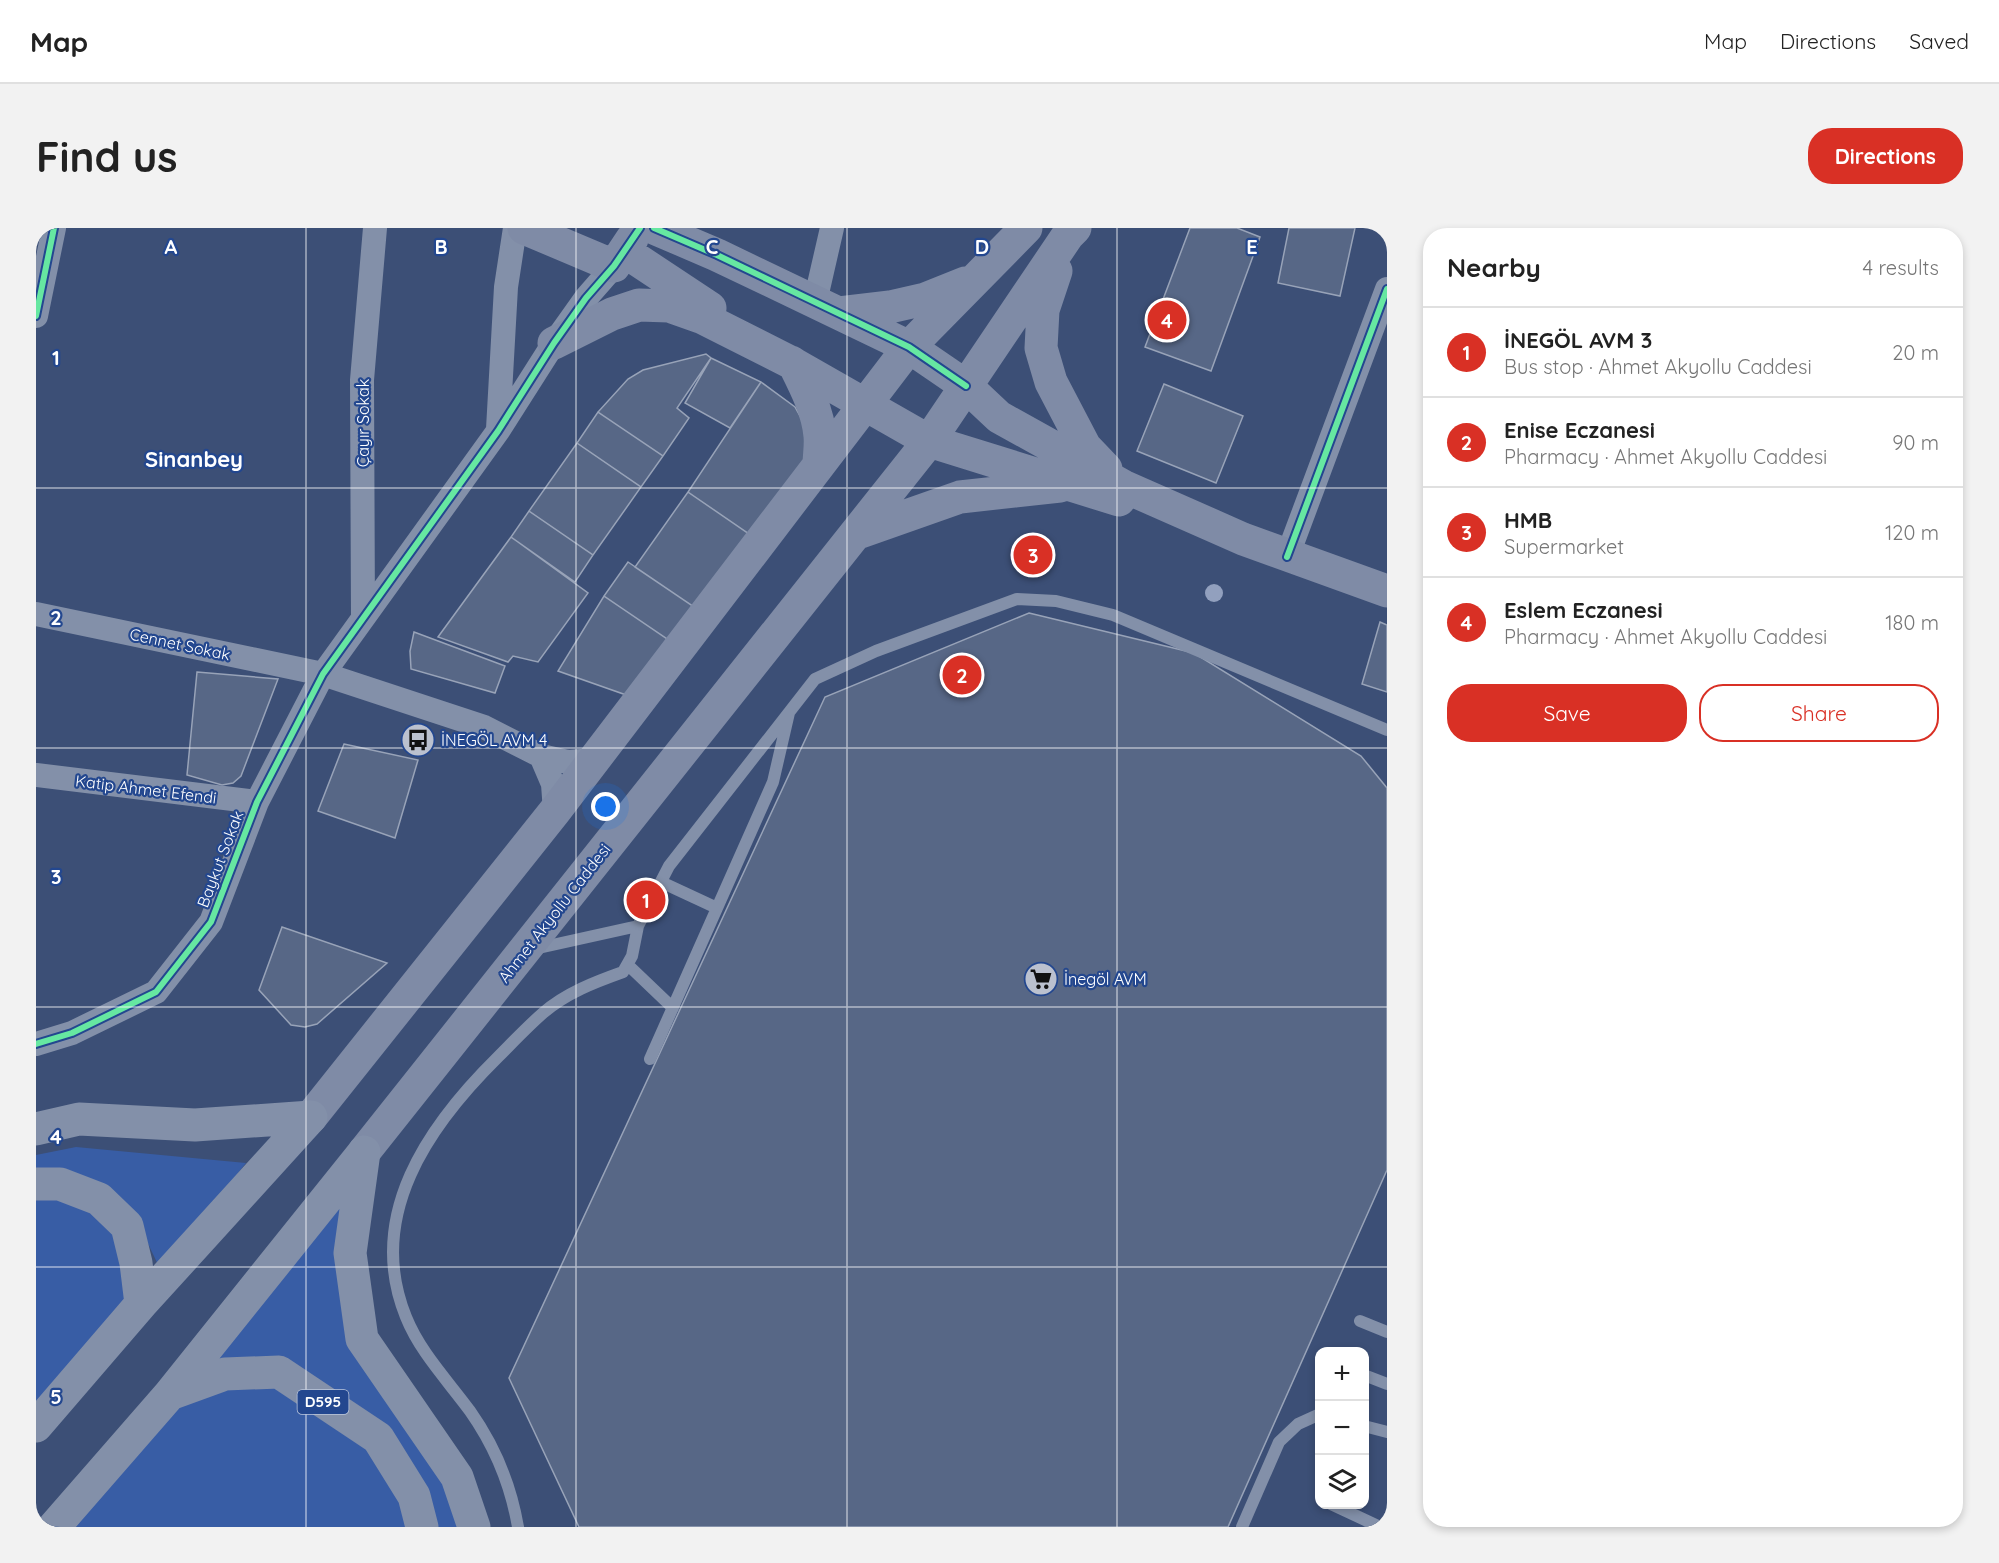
<!DOCTYPE html>
<meta charset="utf-8">
<style>
body{margin:0;font-family:Quicksand,sans-serif;background:#f2f2f2;color:#222}
.controls{position:absolute;right:18px;bottom:18px;display:grid;overflow:hidden;border-radius:12px;box-shadow:0 3px 9px #0003}
.controls button{width:54px;height:54px;display:grid;place-items:center;padding:0;border:0;border-bottom:2px solid #e0e0e0;background:#fff;color:#222;font:30px sans-serif}
.you{position:absolute;left:570px;top:579px;width:21px;height:21px;margin:-15px;border:4px solid #fff;border-radius:50%;background:#1a73e8;box-shadow:0 0 0 9px #1a73e833}
.badge{display:grid;place-items:center;width:39px;height:39px;border-radius:50%;background:#d93025;color:#fff;font-size:20px;font-weight:700}
.pin{position:absolute;translate:-50% -50%;border:3px solid #fff;box-shadow:0 2px 6px #0006}
.list{margin:0;padding:0;list-style:none}
h2{display:flex;justify-content:space-between;align-items:center;height:78px;margin:0;padding:0 24px;font-size:26px}
h2 small{font-size:20px;font-weight:400;color:#767676}
.list li{display:grid;grid-template-columns:39px 1fr auto;gap:18px;align-items:center;box-sizing:border-box;height:90px;padding:0 24px;border-top:2px solid #e0e0e0}
.list b{display:block;font-size:22px;white-space:nowrap}
.list p{margin:0;font-size:20px;white-space:nowrap;color:#767676}
.list em{font-size:20px;font-style:normal;color:#767676}
.actions{display:flex;gap:12px;padding:18px 24px}
.actions a{flex:1;padding:14px 0;border:2px solid #d93025;border-radius:24px;text-align:center;font-size:21px;color:#d93025}
.actions .main{background:#d93025;color:#fff}
.icon{flex:none;width:33px;height:33px;fill:none;stroke:currentColor;stroke-width:2;stroke-linecap:round;stroke-linejoin:round}
.map{position:relative;flex:none;width:1351px;height:1299px;overflow:hidden;border-radius:24px}
header{display:flex;align-items:center;gap:36px;box-sizing:border-box;height:84px;padding:0 30px;background:#fff;border-bottom:2px solid #e0e0e0}
header strong{font-size:28px}
nav{display:flex;gap:33px;margin-inline-start:auto;font-size:21px}
.intro{display:flex;align-items:center;justify-content:space-between;box-sizing:border-box;height:144px;padding:0 36px}
h1{margin:0;font-size:42px}
.button{padding:15px 27px;border-radius:24px;background:#d93025;color:#fff;font-size:21px;font-weight:700}
main{display:flex;gap:36px;padding:0 36px}
aside{flex:1;background:#fff;border-radius:24px;box-shadow:0 3px 9px #0003}
.map>svg:first-child{display:block}
.green{fill:#385da5}
.building{fill:#576786;stroke:#98a3b8;stroke-width:1.5}
.lines{fill:none;stroke-linecap:round;stroke-linejoin:round}
.lane{stroke:#8390a9;stroke-width:12}
.street{stroke:#8390a9;stroke-width:24}
.secondary{stroke:#7f8ba6;stroke-width:33}
.highway{stroke:#8390a9;stroke-width:33}
.cycleway-casing{stroke:#23478f;stroke-width:10}
.cycleway{stroke:#66e7a1;stroke-width:6}
.tree{fill:#92a0be}
.grid{fill:none;stroke:#fff;stroke-width:1.5;stroke-opacity:0.55}
.labels{text-anchor:middle;stroke-width:4.5;stroke-linejoin:round;paint-order:stroke}
.shield{fill:#23478f;stroke:#bdc8dd;stroke-width:1.5}
.shield-label{font-size:15px;font-weight:bold;fill:#fff}
.street-label{font-size:16px;fill:#fff;stroke:#23478f}
.poi-label{font-size:16px;fill:#fff;stroke:#23478f;text-anchor:start}
.district-label{font-size:22px;font-weight:bold;fill:#fff;stroke:#23478f}
.grid-label{font-size:20px;text-anchor:middle;font-weight:bold;fill:#fff;stroke:#23478f;stroke-width:4.5;stroke-linejoin:round;paint-order:stroke}
</style>
<header>
<strong>Map</strong>
<nav><a>Map</a><a>Directions</a><a>Saved</a></nav>
</header>
<div class="intro"><h1>Find us</h1><a class="button">Directions</a></div>
<main>
<div class="map">
<svg width="1351" height="1299" viewBox="0 0 1351 1299">
<rect width="100%" height="100%" fill="#3c4f76"/>
<!-- green -->
<path class="green" d="M40,919L210,935L125,1043L98,986L0,945V927Z
M328,924L326,1111L438,1299H18Z
M0,956L63,971L105,1076L0,1199Z"/>
<!-- building -->
<path class="building" d="M1154,0H1201L1224,9L1175,143L1109,119Z
M1253,0H1319L1304,68L1242,55Z
M670,126L675,130L641,180L653,190L627,228L562,184L592,151L607,142Z
M675,130L725,154L694,200L649,175Z
M725,154L759,179L770,199L772,227L713,306L652,264Z
M1128,156L1207,188L1180,255L1101,223Z
M562,184L627,228L605,259L541,215Z
M541,215L605,259L557,327L493,283Z
M652,264L713,306L661,381L599,339Z
M493,283L557,327L539,354L475,309Z
M475,309L552,365L502,434L477,428L472,434L402,409Z
M592,334L661,381L637,415L568,368Z
M568,368L637,415L596,469L522,443Z
M993,385L1158,425L1325,528L1351,560V942L1192,1299H543L473,1150L789,469Z
M1344,394L1351,397V464L1326,456Z
M378,404L469,438L459,465L375,441L374,423Z
M161,444L242,451L205,548L197,555L186,557L151,547Z
M308,516L382,532L359,610L282,583Z
M246,699L351,735L281,796L269,799L255,797L223,762Z"/>
<g class="lines">
<!-- lane -->
<path class="lane" d="M625,654L681,680
M498,721L602,698
M592,737L637,780
M614,831L737,554L753,485
M1324,1093L1351,1104
M1328,1147L1351,1156
M1328,1198L1351,1204
M1295,1276L1344,1299
M482,1299C475,1258 458,1217 434,1183C412,1153 384,1124 370,1089C329,988 392,898 462,829C477,814 491,799 507,785C530,765 559,754 587,744L596,728L602,698L633,638L779,451L840,423L981,371L1020,373L1077,387L1351,502
M1206,1299L1243,1214L1262,1196L1284,1186"/>
<!-- street -->
<path class="street" d="M779,74L796,0
M0,88L18,0
M462,201L470,59L479,0
M1251,329L1351,61
M0,386L287,446L448,499L505,528L517,556L519,583
M327,390L326,152L339,0
M505,528L532,534L558,532
M0,547L221,574
M0,816L36,805L120,764L175,694L221,574L287,446L462,203L518,115L550,70L578,38"/>
<!-- secondary -->
<path class="secondary" d="M488,0L578,38L596,11
M618,0L681,27L873,119L930,158L963,189L1087,258L1207,311L1351,363
M588,23L674,80
M1020,43L1007,82L1005,120L1015,154L1049,219L1070,241
M803,85L854,79L889,71L929,55
M518,115L576,86L603,77L633,78L667,90L758,136L893,213L1083,272
M755,134L758,136C769,158 782,183 784,208C785,218 783,228 783,237
M819,306L924,269L1024,258
M275,889L519,583L873,119L990,0
M328,924L893,213L1032,7L1039,0"/>
<!-- highway -->
<path class="highway" d="M0,901L43,891L159,897L275,889
M328,924L314,1025L326,1111L421,1249L438,1299
M0,956H24L63,971L91,998L100,1035L105,1076
M134,1166L189,1146L243,1144L342,1210L378,1268L386,1299
M0,1198L105,1076L275,889
M18,1299L134,1166L328,924"/>
<defs>
<path id="cycleway" d="M618,0L681,27L873,119L930,158
M0,88L18,0
M1251,329L1351,61
M0,816L36,805L120,764L175,694L221,574L287,446L462,203L518,115L550,70L578,38L604,0"/>
</defs>
<!-- cycleway casing -->
<use href="#cycleway" class="cycleway-casing"/>
<!-- cycleway -->
<use href="#cycleway" class="cycleway"/>
</g>
<!-- trees -->
<circle class="tree" cx="1178" cy="365" r="9"/>
<!-- grid -->
<path class="grid" d="M270,0V1299M540,0V1299M811,0V1299M1081,0V1299M0,260H1351M0,520H1351M0,779H1351M0,1039H1351"/>
<!-- icons -->
<defs>
<symbol id="bus-disc" viewBox="-11 -11 22 22"><circle r="9.5" fill="#bbc1cf" stroke="#23478f"/><path d="M-5-6H5V4H4V6H2V4H-2V6H-4V4H-5ZM-3.5-4V0h7V-4ZM-3.5 1.2v1.5H-2V1.2ZM2 1.2v1.5H3.5V1.2Z" fill="#111"/></symbol>
<symbol id="supermarket-disc" viewBox="-11 -11 22 22"><circle r="9.5" fill="#bbc1cf" stroke="#23478f"/><path d="M-6-5.5h2.5l.6 2H6L4.5 2H-2.5L-4.4-4H-6ZM-1.5 3.2a1.3 1.3 0 1 0 .1 0ZM3 3.2a1.3 1.3 0 1 0 .1 0Z" fill="#111"/></symbol>
</defs>
<g fill-rule="evenodd">
<use href="#bus-disc" x="363" y="493" width="38" height="38"/>
<use href="#supermarket-disc" x="986" y="732" width="38" height="38"/>
</g>
<g class="labels">
<!-- shield labels -->
<rect class="shield" x="261.5" y="1162" width="51" height="24" rx="4.5"/>
<g class="shield-label">
<text x="287" y="1179">D595</text>
</g>
<!-- street labels -->
<g class="street-label">
<text transform="translate(327 195) rotate(-90)" y="6">Çayır Sokak</text>
<text transform="translate(144 416) rotate(12)" y="6">Cennet Sokak</text>
<text transform="translate(110 561) rotate(7)" y="6">Katip Ahmet Efendi</text>
<text transform="translate(184 631) rotate(-69)" y="6">Baykut Sokak</text>
<text transform="translate(518 685) rotate(-52)" y="6">Ahmet Akyollu Caddesi</text>
</g>
<!-- poi labels -->
<g class="poi-label">
<text x="405" y="518">İNEGÖL AVM 4</text>
<text x="1028" y="757">İnegöl AVM</text>
</g>
<!-- district labels -->
<g class="district-label">
<text x="158" y="239">Sinanbey</text>
</g>
</g>
<g class="grid-label">
<text x="135" y="26">A</text>
<text x="405" y="26">B</text>
<text x="676" y="26">C</text>
<text x="946" y="26">D</text>
<text x="1216" y="26">E</text>
<text x="20" y="137">1</text>
<text x="20" y="397">2</text>
<text x="20" y="656">3</text>
<text x="20" y="916">4</text>
<text x="20" y="1176">5</text>
</g>
</svg>
<div class="controls">
<button>+</button>
<button>−</button>
<button><svg class="icon" aria-label="layers" viewBox="0 0 24 24"><path d="M12 4l9 5-9 5-9-5zM3 14l9 5 9-5"/></svg></button>
</div>
<div class="you"></div>
<div class="pin badge" style="left:610px;top:672px">1</div>
<div class="pin badge" style="left:926px;top:447px">2</div>
<div class="pin badge" style="left:997px;top:327px">3</div>
<div class="pin badge" style="left:1131px;top:92px">4</div>
</div>
<aside>
<h2>Nearby<small>4 results</small></h2>
<ul class="list">
<li><span class="badge">1</span><div><b>İNEGÖL AVM 3</b><p>Bus stop · Ahmet Akyollu Caddesi</p></div><em>20 m</em></li>
<li><span class="badge">2</span><div><b>Enise Eczanesi</b><p>Pharmacy · Ahmet Akyollu Caddesi</p></div><em>90 m</em></li>
<li><span class="badge">3</span><div><b>HMB</b><p>Supermarket</p></div><em>120 m</em></li>
<li><span class="badge">4</span><div><b>Eslem Eczanesi</b><p>Pharmacy · Ahmet Akyollu Caddesi</p></div><em>180 m</em></li>
</ul>
<div class="actions"><a class="main">Save</a><a>Share</a></div>
</aside>
</main>
